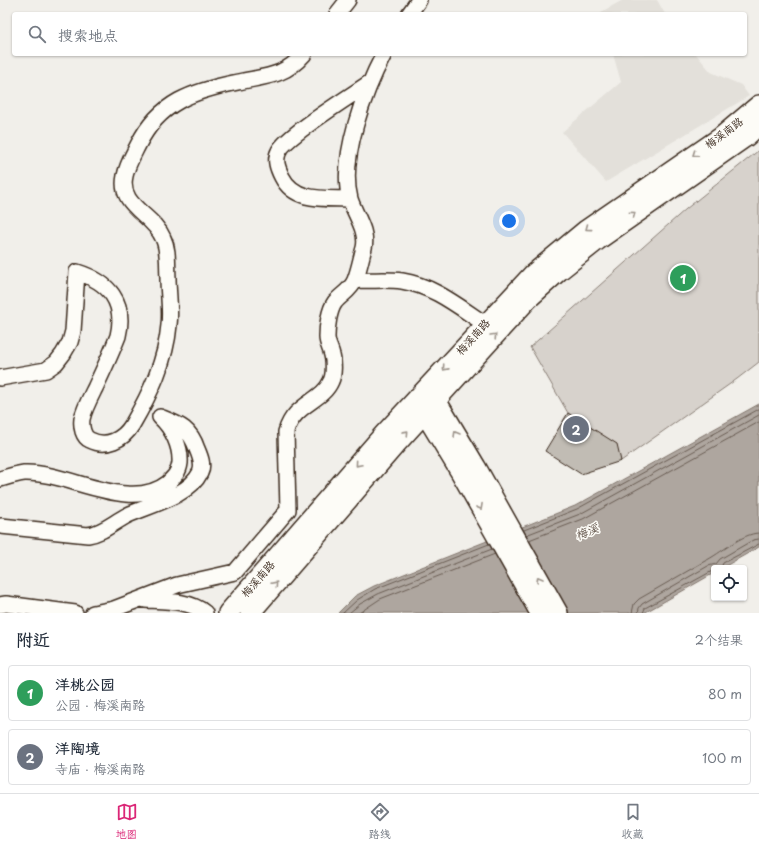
<!DOCTYPE html>
<html lang="zh">
<meta charset="utf-8">
<style>
body{margin:0;font-family:"Playpen Sans","LXGW WenKai TC",sans-serif;background:#f2f2f3;color:#1f2937}
.controls{position:absolute;right:12px;bottom:12px;display:grid;overflow:hidden;border-radius:4px;box-shadow:0 1px 3px #0004}
.controls button{width:36px;height:36px;display:grid;place-items:center;padding:0;border:0;border-bottom:1px solid #e0e1e3;background:#fff;color:#1f2937;font:20px sans-serif}
.you{position:absolute;left:509px;top:221px;width:14px;height:14px;margin:-10px;border:3px solid #fff;border-radius:50%;background:#1a73e8;box-shadow:0 0 0 6px #1a73e833}
.badge{display:grid;place-items:center;width:26px;height:26px;border-radius:50%;background:#db2777;color:#fff;font-size:13px;font-weight:700}
.pin{position:absolute;translate:-50% -50%;border:2px solid #fff;box-shadow:0 1px 4px #0006}
.list{margin:0;padding:0;list-style:none}
h2{display:flex;justify-content:space-between;align-items:center;height:52px;margin:0;padding:0 16px;font-size:17px}
h2 small{font-size:13px;font-weight:400;color:#747a83}
.list li{display:grid;grid-template-columns:26px 1fr auto;gap:12px;align-items:center;box-sizing:border-box;height:56px;margin:0 8px 8px;padding:0 8px;border:1px solid #e0e1e3;border-radius:4px}
.list b{display:block;font-size:15px;white-space:nowrap}
.list p{margin:0;font-size:13px;white-space:nowrap;color:#747a83}
.list em{font-size:13px;font-style:normal;color:#747a83}
.icon{flex:none;width:22px;height:22px;fill:none;stroke:currentColor;stroke-width:2;stroke-linecap:round;stroke-linejoin:round}
.map{position:relative;flex:none;width:759px;height:613px;overflow:hidden}
.search{position:absolute;background:#fff;box-shadow:0 1px 3px #0004;left:12px;right:12px;top:12px;height:44px;display:flex;align-items:center;gap:10px;box-sizing:border-box;padding:0 14px;border-radius:4px;color:#747a83;font-size:15px}
.sheet{height:180px;background:#fff}
nav{display:flex;justify-content:space-around;align-items:center;box-sizing:border-box;height:56px;border-top:1px solid #e0e1e3;background:#fff;font-size:11px;color:#747a83}
nav a{display:grid;justify-items:center;gap:2px}
nav .on{color:#db2777}
.map>svg:first-child{display:block}
.built{fill:#e3e0da}
.green{fill:#d7d2cc;stroke:#897e75}
.water{fill:#aea69f;stroke:#80746b}
.lines{fill:none;stroke-linecap:round;stroke-linejoin:round}
.shore{stroke:#695c52;stroke-width:1}
.building{fill:#c1bcb4;stroke:#3b2a1e}
.minor-casing{stroke:#3b2a1e;stroke-width:18}
.major-casing{stroke:#3b2a1e;stroke-width:22}
.minor{stroke:#fdfcf7;stroke-width:15}
.major{stroke:#fdfcf7;stroke-width:19}
.oneway{stroke:#9c938a}
.labels{text-anchor:middle;stroke-width:3;stroke-linejoin:round;paint-order:stroke}
.street-label{font-size:11px;fill:#3b2a1e;stroke:#fdfcf7}
.water-label{font-size:12px;font-style:italic;fill:#63554b;stroke:#fdfcf7}
</style>
<div class="map">
<svg width="759" height="613" viewBox="0 0 759 613">
<rect width="100%" height="100%" fill="#f1efea"/>
<filter id="ink" filterUnits="userSpaceOnUse"><feTurbulence type="fractalNoise" baseFrequency=".025" numOctaves="2"/><feDisplacementMap in="SourceGraphic" scale="8" xChannelSelector="R" yChannelSelector="G"/><feConvolveMatrix kernelMatrix="1 2 1 2 8 2 1 2 1" color-interpolation-filters="sRGB"/></filter>
<g filter="url(#ink)">
<!-- built -->
<path class="built" d="M623,0H657L665,14H601V12Z
M613,54H696L711,72L741,85L749,96L606,182L562,132L621,82Z"/>
<!-- green -->
<path class="green" d="M759,150V362L737,379L621,461L568,413L530,347L686,209Z"/>
<!-- water -->
<path class="water" d="M759,404V547L722,568H714V573L644,613H338L355,596L374,586L575,506Z"/>
<g class="lines">
<!-- shore -->
<path class="shore" d="M524,530L577,509L759,409
M526,535L580,514L759,415
M529,540L583,519L759,422
M721,568L723,563L759,544
M343,613L357,600L375,589L489,544
M349,613L360,604L378,594L492,549
M359,613L380,599L495,554
M632,613L634,604L639,599L705,561C720,554 742,533 759,533
M638,613L639,608L642,604L708,566L716,564L720,559L753,540L759,539
M643,613L645,608L714,570"/>
</g>
<!-- building -->
<path class="building" d="M568,413L617,444L621,461L581,474L545,451Z"/>
<g class="lines">
<defs>
<path id="minor" d="M337,14L348,0
M409,14L419,0
M350,199C326,198 295,203 282,177C278,169 274,160 279,151C287,135 351,96 369,83
M355,280C371,281 387,279 402,281C434,286 459,307 485,324
M0,378L46,370L56,363L63,354L70,342L73,331L77,272C109,282 126,302 118,336C111,354 103,371 95,388C90,398 84,409 82,419C81,427 83,437 90,440C106,448 123,440 132,425C150,394 166,361 169,325C171,310 168,293 168,278C167,265 169,250 163,238C153,214 118,206 125,176C127,165 133,155 138,145C159,102 193,91 238,82C266,76 284,77 304,54
M0,479C7,477 16,474 24,473C68,471 129,514 168,483C174,477 179,472 180,463C181,446 172,428 160,417
M1,526L88,535C103,533 114,522 128,515C150,505 189,496 200,473C204,465 200,456 197,449C190,428 180,425 160,417
M145,600C163,601 190,600 205,613
M0,605L6,604L75,613
M93,613L114,609L177,585L235,572L288,510L286,432C294,403 322,402 331,381C334,375 334,362 332,355C331,349 327,344 327,337C327,327 329,310 335,302C342,294 351,290 355,280C359,270 361,258 364,248C368,231 355,215 350,199C339,158 365,90 384,54"/>
<path id="major" d="M430,390L476,467L558,613
M418,402L461,473L540,613
M228,613L384,434L533,274L586,230L721,137L759,105
M250,613L397,443L528,299L559,271L598,240L747,136L759,125"/>
</defs>
<!-- minor casing -->
<use href="#minor" class="minor-casing"/>
<!-- major casing -->
<use href="#major" class="major-casing"/>
<!-- minor -->
<use href="#minor" class="minor"/>
<!-- major -->
<use href="#major" class="major"/>
</g>
<!-- one-way arrows -->
<defs><path id="oneway-chevron" d="M-2-3.5L2.5 0L-2 3.5" fill="none" stroke-width="1.6" stroke-linecap="round" stroke-linejoin="round"/></defs>
<g class="oneway">
<use href="#oneway-chevron" transform="translate(695 154) rotate(146)"/>
<use href="#oneway-chevron" transform="translate(633 214) rotate(-36)"/>
<use href="#oneway-chevron" transform="translate(588 228) rotate(143)"/>
<use href="#oneway-chevron" transform="translate(494 336) rotate(-47)"/>
<use href="#oneway-chevron" transform="translate(445 368) rotate(132)"/>
<use href="#oneway-chevron" transform="translate(406 433) rotate(-48)"/>
<use href="#oneway-chevron" transform="translate(456 434) rotate(-120)"/>
<use href="#oneway-chevron" transform="translate(358 464) rotate(131)"/>
<use href="#oneway-chevron" transform="translate(480 507) rotate(61)"/>
<use href="#oneway-chevron" transform="translate(539 579) rotate(-119)"/>
<use href="#oneway-chevron" transform="translate(275 584) rotate(-49)"/>
</g>
</g>
<g class="labels">
<!-- street labels -->
<g class="street-label">
<text transform="translate(724 133) rotate(-37)" y="4">梅溪南路</text>
<text transform="translate(473 337) rotate(-48)" y="4">梅溪南路</text>
<text transform="translate(258 579) rotate(-49)" y="4">梅溪南路</text>
</g>
<!-- water labels -->
<g class="water-label">
<text transform="translate(587 532) rotate(-23)" y="4">梅溪</text>
</g>
</g>
</svg>
<div class="controls">
<button><svg class="icon" aria-label="locate" viewBox="0 0 24 24"><circle cx="12" cy="12" r="6"/><path d="M12 2v4M12 18v4M2 12h4M18 12h4"/></svg></button>
</div>
<div class="you"></div>
<div class="pin badge" style="left:683px;top:278px;background:#2e9e5b">1</div>
<div class="pin badge" style="left:576px;top:429px;background:#6b7280">2</div>
<div class="search"><svg class="icon" aria-label="search" viewBox="0 0 24 24"><circle cx="10" cy="10" r="6"/><path d="M15 15l6 6"/></svg>搜索地点</div>
</div>
<section class="sheet">
<h2>附近<small>2个结果</small></h2>
<ul class="list">
<li><span class="badge" style="background:#2e9e5b">1</span><div><b>洋桃公园</b><p>公园 · 梅溪南路</p></div><em>80 m</em></li>
<li><span class="badge" style="background:#6b7280">2</span><div><b>洋陶境</b><p>寺庙 · 梅溪南路</p></div><em>100 m</em></li>
</ul>
</section>
<nav>
<a class="on"><svg class="icon" aria-label="map" viewBox="0 0 24 24"><path d="M3 6l6-2 6 2 6-2v14l-6 2-6-2-6 2zM9 4v14M15 6v14"/></svg>地图</a>
<a><svg class="icon" aria-label="directions" viewBox="0 0 24 24"><path d="M12 3l9 9-9 9-9-9zM9 14v-3h6M13 9l2 2-2 2"/></svg>路线</a>
<a><svg class="icon" aria-label="saved" viewBox="0 0 24 24"><path d="M7 4h10v16l-5-4-5 4z"/></svg>收藏</a>
</nav>
